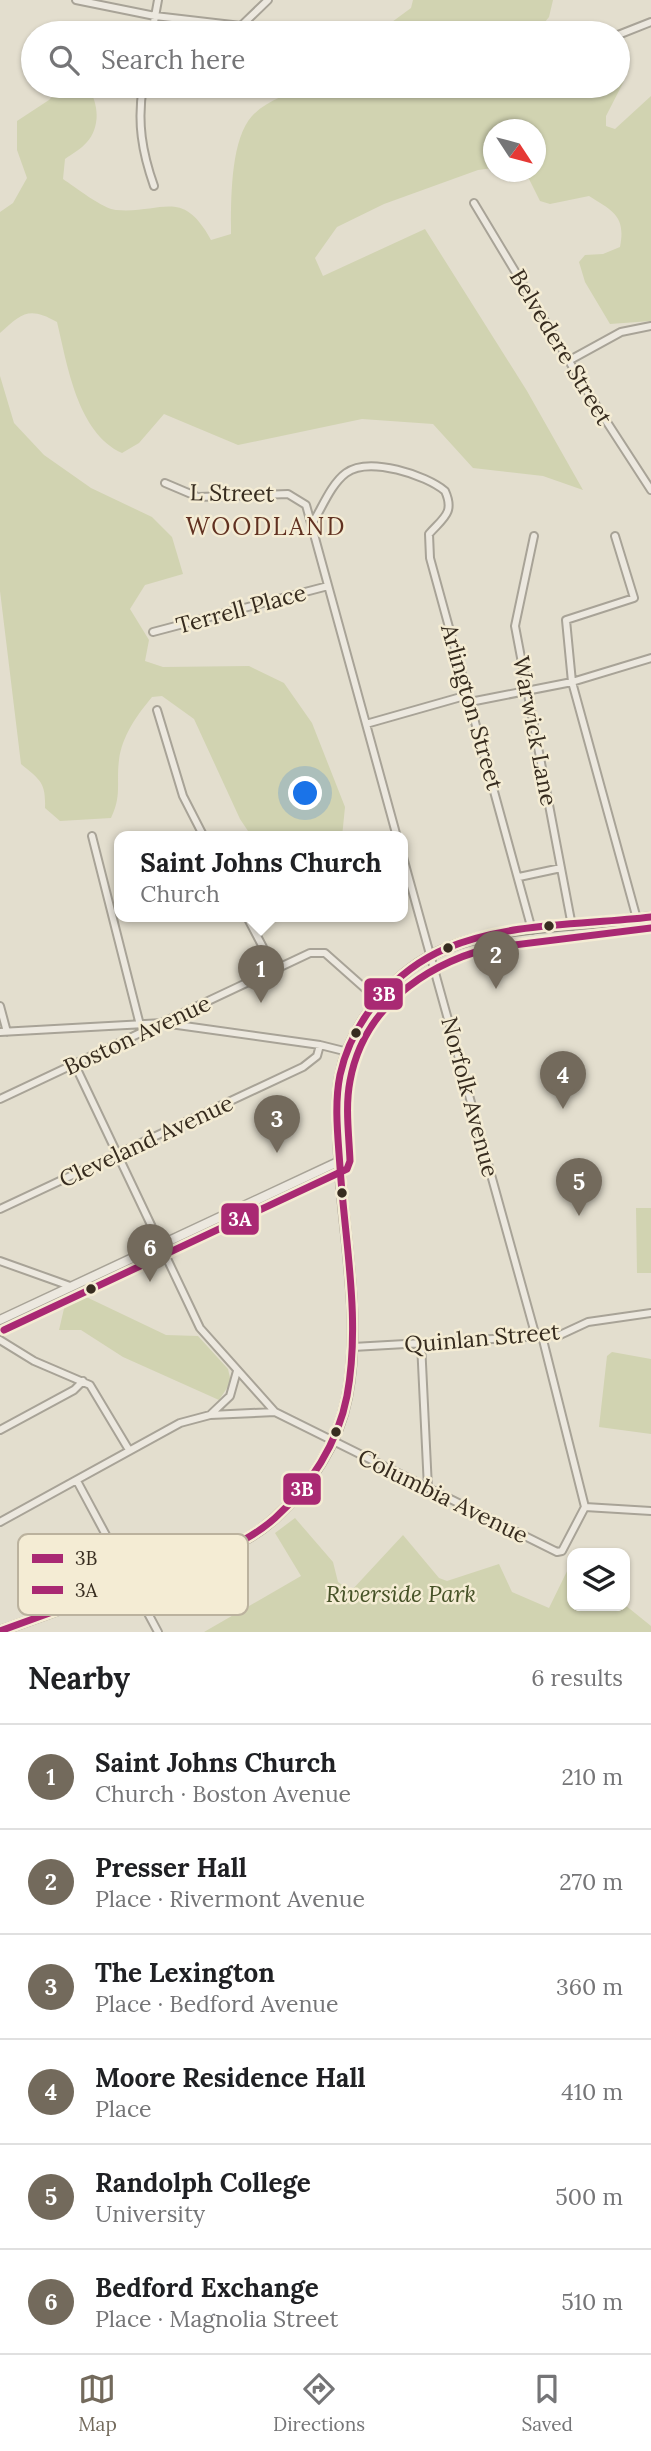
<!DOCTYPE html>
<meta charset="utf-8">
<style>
body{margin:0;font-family:Lora,serif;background:#f2f2f2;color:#202124}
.controls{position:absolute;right:21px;bottom:21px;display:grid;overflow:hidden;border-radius:14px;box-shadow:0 2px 5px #0004}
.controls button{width:63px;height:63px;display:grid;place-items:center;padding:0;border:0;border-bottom:2px solid #e0e0e0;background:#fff;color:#202124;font:35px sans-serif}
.compass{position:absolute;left:483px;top:119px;width:63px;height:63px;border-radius:50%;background:#fff;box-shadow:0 2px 5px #0004;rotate:126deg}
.you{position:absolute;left:306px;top:794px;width:24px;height:24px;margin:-18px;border:5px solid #fff;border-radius:50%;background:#1a73e8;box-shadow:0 0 0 10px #1a73e833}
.badge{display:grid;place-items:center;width:46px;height:46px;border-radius:50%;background:#736a5c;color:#fff;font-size:23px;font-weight:700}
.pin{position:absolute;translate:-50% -58px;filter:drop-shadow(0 2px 4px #0008)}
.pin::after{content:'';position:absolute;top:37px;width:24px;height:21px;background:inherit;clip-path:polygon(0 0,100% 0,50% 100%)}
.popup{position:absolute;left:114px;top:831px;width:294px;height:91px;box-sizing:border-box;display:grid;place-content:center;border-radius:14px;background:#fff;filter:drop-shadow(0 2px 5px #0005);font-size:23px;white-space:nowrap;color:#757577}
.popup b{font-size:26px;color:#202124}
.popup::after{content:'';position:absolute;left:50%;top:100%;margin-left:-14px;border:14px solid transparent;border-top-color:#fff}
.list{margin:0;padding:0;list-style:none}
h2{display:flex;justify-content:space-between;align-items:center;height:91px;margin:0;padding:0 28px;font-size:30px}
h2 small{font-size:23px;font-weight:400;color:#757577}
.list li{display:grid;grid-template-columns:46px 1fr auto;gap:21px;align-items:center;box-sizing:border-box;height:105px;padding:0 28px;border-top:2px solid #e0e0e0}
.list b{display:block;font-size:26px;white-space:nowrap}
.list p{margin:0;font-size:23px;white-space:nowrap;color:#757577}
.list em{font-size:23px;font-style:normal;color:#757577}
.icon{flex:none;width:38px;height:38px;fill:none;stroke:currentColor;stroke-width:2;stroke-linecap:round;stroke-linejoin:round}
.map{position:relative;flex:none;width:651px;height:1632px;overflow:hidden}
.search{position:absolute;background:#fff;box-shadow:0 2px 5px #0004;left:21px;right:21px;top:21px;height:77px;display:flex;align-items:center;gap:18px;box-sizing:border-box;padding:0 24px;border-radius:38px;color:#757577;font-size:26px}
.sheet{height:721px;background:#fff}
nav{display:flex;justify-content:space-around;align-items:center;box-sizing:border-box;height:98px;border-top:2px solid #e0e0e0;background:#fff;font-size:19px;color:#757577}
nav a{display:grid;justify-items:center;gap:4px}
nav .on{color:#736a5c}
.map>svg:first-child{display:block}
.green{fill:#d1d3b1}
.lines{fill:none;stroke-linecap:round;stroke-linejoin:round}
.minor-casing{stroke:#a8a397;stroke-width:10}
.tertiary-casing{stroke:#a8a397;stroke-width:11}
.secondary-casing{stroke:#989286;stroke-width:12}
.minor{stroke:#ece8df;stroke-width:6}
.tertiary{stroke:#ece8df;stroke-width:8}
.secondary{stroke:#ece8df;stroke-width:9}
.bus-1-casing{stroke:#f4ecd4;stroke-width:12}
.bus-2-casing{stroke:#f4ecd4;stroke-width:12}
.bus-1{stroke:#a92973;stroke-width:7}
.bus-2{stroke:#a92973;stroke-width:7}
.bus-dot{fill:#372c1f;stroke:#f4ecd4;stroke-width:2.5}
.labels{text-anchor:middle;stroke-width:5;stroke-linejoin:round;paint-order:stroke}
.street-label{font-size:23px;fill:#372c1f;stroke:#f4ecd4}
.park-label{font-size:23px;font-style:italic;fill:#465227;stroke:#f4ecd4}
.neighbourhood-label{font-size:24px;letter-spacing:2px;fill:#613121;stroke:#f4ecd4}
.key{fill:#f4ecd4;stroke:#bbb29e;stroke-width:2}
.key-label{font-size:19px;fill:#372c1f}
.line-badge{stroke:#f4ecd4;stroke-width:2.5}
.badge-label{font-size:19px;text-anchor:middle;font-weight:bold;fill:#fff}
</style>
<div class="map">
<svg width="651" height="1632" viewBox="0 0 651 1632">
<rect width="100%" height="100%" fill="#e3dece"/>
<!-- green -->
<path class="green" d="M413,0H553L549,17L536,33H377L411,8Z
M618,75L624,81L606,116V126L615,129L651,96V321L610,324L585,282L579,262L585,255L603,254L620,247C626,216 613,211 589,196L550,204L540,201L527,175L522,172H536V130H494L493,168L478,170L384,204L337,227L315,258L323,276L425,229L527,391L583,490L543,476L473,468L433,424L362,419L238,445L164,414L139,443L122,453C77,433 67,363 57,322C29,306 22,313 0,333V212L13,203L27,178L17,150V121L49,100L62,86H86C99,100 101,127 87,142C81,149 72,154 65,159L63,179C75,187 103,209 116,210C163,214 182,187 211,240L231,234C231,202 230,140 252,116C267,100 290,93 310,86L338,98L351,92L356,86H522L540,95H568L580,86H618Z
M0,376L14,423L44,455L91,488L152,517L172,537L183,574L145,585L130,609L149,640L145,661L163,667L249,666L284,683L312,723L345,807L342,837H252L240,819L194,719L162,696L152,697C137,715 122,736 119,760C116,784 122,795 111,818L60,821L45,808C46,782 40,780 21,764L0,591Z
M636,1208H651V1273H637Z
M80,1294L166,1335L198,1336L228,1369L231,1382L219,1400L123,1357L81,1330H59L66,1300Z
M612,1352L651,1359V1434L599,1427L607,1356Z
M295,1518L333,1562L338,1582L351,1591L403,1535L439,1578L447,1581L499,1564L512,1592L549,1608L571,1563L572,1606L625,1605L651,1626V1632H204L301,1576L275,1533Z"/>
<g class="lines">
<defs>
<path id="minor" d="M76,0L155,16L241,26L268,0
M152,33L158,0
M618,35L651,22
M143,86C137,122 142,152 154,186
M474,203L590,396L651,490
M570,360L621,332L651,326
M165,483L198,497L288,494L306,505L397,837
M312,524C322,508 331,484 346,473C369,456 426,475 445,491C455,513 443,518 429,534L430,558L532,930
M534,536L515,626L572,926
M615,536L634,598L566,620L572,682L637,919
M153,632L328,586
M470,702L572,682L651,658
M157,710L183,796L204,837
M366,724L468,695
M92,836L140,1025
M403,857L536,1337
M519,877L561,868
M247,917L275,970
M0,1006L7,1032
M0,1032L163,1023L320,1045L348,1052
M75,1065L200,1328L275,1412
M0,1099L310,953H325L378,1000
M0,1209L303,1067L317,1056L320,1045
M0,1261L70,1286
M0,1340L34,1361L90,1385L129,1450
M421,1343L428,1488
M353,1347L560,1335L588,1322L651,1313
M210,1415L230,1396L237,1371
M0,1430L74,1390L83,1381
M77,1481L158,1632
M585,1507L651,1511
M0,1522L180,1423L210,1415L275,1412L557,1552L562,1551L585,1507L542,1336"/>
<path id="tertiary" d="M0,1320L340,1161"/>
<path id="secondary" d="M0,1631C49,1613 98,1596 146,1579C191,1563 239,1551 275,1518C310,1486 338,1444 347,1397C362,1319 343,1234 339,1156C338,1130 335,1102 340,1076C351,1021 396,969 447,948C507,924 587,926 651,917"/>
</defs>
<!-- minor casing -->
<use href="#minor" class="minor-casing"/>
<!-- tertiary casing -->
<use href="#tertiary" class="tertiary-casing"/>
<!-- secondary casing -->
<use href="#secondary" class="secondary-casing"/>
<!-- minor -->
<use href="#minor" class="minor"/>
<!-- tertiary -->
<use href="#tertiary" class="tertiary"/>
<!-- secondary -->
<use href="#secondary" class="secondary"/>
<defs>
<path id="bus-1" d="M0,1631C49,1613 97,1596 146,1579C191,1563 239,1550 275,1518C310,1486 338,1443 347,1396C361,1320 345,1243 340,1167C338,1137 334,1105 340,1075C352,1020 395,970 447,948C510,922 584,925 651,917"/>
<path id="bus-2" d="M4,1330L347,1169L350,1161C349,1135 345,1107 350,1081C363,1009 422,966 489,948L651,928"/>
</defs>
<!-- bus-1 casing -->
<use href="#bus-1" class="bus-1-casing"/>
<!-- bus-2 casing -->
<use href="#bus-2" class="bus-2-casing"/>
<!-- bus-1 -->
<use href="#bus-1" class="bus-1"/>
<!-- bus-2 -->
<use href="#bus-2" class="bus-2"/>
</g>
<!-- markers -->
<g class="bus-dot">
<circle cx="549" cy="926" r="6"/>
<circle cx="448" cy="948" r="6"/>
<circle cx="356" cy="1033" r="6"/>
<circle cx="342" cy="1193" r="6"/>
<circle cx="91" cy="1289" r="6"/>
<circle cx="336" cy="1432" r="6"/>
</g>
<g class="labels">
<!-- street labels -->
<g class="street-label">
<text transform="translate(561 347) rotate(59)" y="8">Belvedere Street</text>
<text transform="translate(232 493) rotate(1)" y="8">L Street</text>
<text transform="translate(241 609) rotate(-15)" y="8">Terrell Place</text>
<text transform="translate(472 707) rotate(74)" y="8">Arlington Street</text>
<text transform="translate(535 731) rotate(79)" y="8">Warwick Lane</text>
<text transform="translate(137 1035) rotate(-25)" y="8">Boston Avenue</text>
<text transform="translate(470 1097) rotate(75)" y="8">Norfolk Avenue</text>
<text transform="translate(146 1141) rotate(-25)" y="8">Cleveland Avenue</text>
<text transform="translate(482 1338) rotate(-5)" y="8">Quinlan Street</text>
<text transform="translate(443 1496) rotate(26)" y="8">Columbia Avenue</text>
</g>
<!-- park labels -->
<g class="park-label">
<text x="401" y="1602">Riverside Park</text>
</g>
<!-- neighbourhood labels -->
<g class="neighbourhood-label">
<text x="266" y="535">WOODLAND</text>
</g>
</g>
<!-- legend -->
<rect x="18" y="1534" width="230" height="81" rx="10" class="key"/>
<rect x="32" y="1554" width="31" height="9" fill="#a92973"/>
<rect x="32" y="1586" width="31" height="8" fill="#a92973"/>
<g class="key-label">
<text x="75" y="1565">3B</text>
<text x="75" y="1597">3A</text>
</g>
<g class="line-badge">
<rect x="363" y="977" width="41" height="34" rx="7" fill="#a92973"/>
<rect x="220" y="1202" width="40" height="34" rx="7" fill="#a92973"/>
<rect x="282" y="1472" width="40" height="34" rx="7" fill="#a92973"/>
</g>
<g class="badge-label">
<text x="384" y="1001">3B</text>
<text x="240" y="1226">3A</text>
<text x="302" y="1496">3B</text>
</g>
</svg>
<div class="controls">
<button><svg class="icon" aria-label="layers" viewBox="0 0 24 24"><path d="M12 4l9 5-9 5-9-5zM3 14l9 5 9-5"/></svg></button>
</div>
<svg class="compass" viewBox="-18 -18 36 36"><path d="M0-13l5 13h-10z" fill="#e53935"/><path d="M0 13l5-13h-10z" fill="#757577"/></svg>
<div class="you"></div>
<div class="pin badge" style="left:261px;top:1003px">1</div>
<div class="popup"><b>Saint Johns Church</b>Church</div>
<div class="pin badge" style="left:496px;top:989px">2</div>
<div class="pin badge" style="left:277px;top:1153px">3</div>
<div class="pin badge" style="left:563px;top:1109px">4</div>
<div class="pin badge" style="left:579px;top:1216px">5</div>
<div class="pin badge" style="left:150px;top:1282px">6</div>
<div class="search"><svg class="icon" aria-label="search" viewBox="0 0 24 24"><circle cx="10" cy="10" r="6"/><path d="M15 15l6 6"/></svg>Search here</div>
</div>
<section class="sheet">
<h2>Nearby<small>6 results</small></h2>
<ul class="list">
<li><span class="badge">1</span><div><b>Saint Johns Church</b><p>Church · Boston Avenue</p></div><em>210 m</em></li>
<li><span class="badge">2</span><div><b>Presser Hall</b><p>Place · Rivermont Avenue</p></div><em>270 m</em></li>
<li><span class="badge">3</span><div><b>The Lexington</b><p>Place · Bedford Avenue</p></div><em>360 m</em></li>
<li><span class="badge">4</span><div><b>Moore Residence Hall</b><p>Place</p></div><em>410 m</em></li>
<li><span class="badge">5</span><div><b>Randolph College</b><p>University</p></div><em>500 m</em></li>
<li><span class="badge">6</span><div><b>Bedford Exchange</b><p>Place · Magnolia Street</p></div><em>510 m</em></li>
</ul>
</section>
<nav>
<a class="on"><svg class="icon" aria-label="map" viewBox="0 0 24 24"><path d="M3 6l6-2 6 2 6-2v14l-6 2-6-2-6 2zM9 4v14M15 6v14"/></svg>Map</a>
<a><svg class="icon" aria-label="directions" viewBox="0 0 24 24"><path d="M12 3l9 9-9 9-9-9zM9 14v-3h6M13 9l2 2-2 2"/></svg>Directions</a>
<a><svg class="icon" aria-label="saved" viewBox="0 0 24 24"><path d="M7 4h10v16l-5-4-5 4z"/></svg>Saved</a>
</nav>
